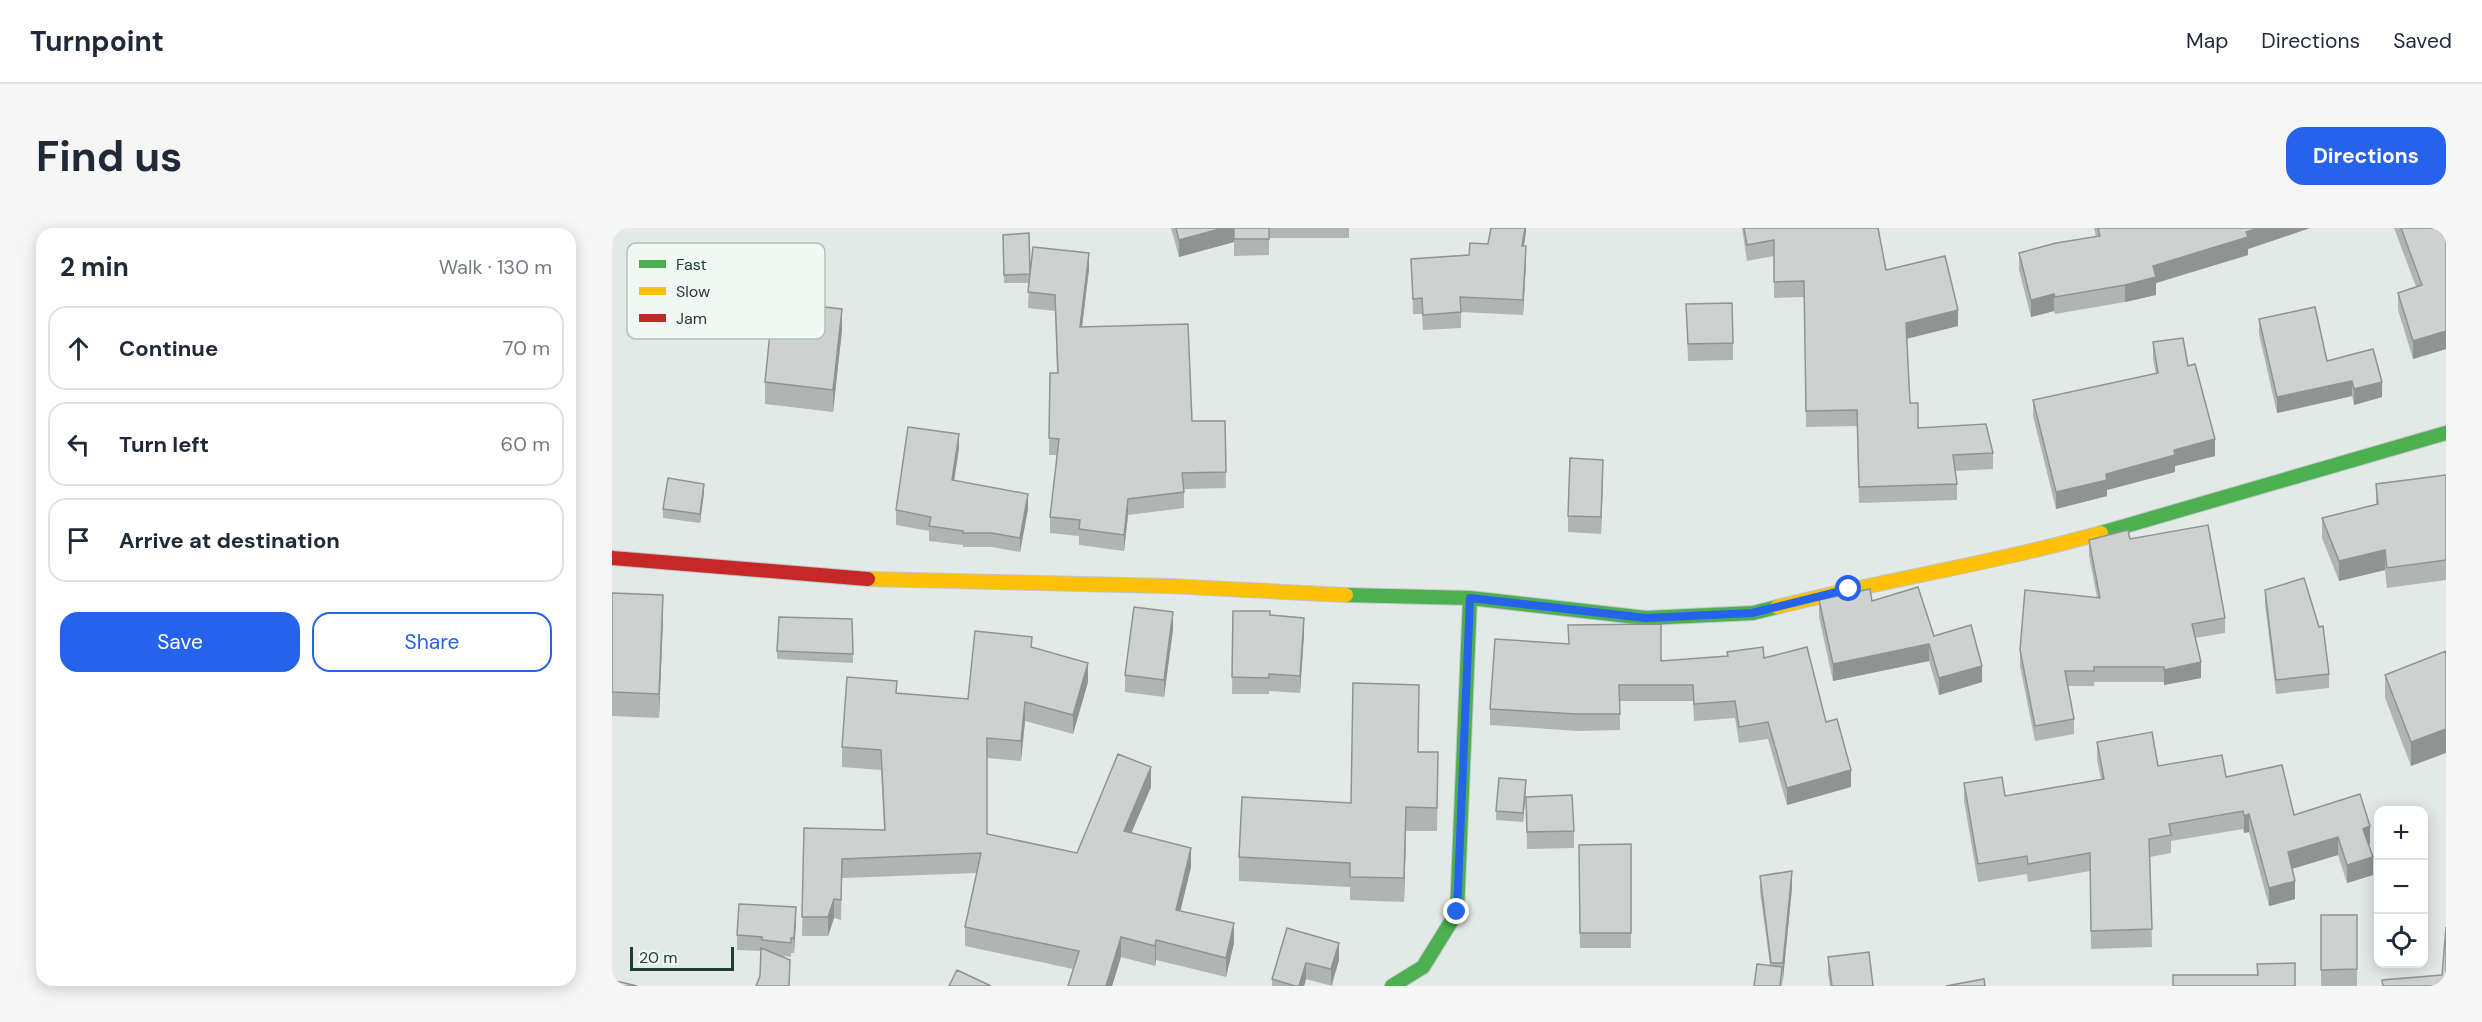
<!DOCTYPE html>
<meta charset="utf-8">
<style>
body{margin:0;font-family:"DM Sans",sans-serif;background:#f6f6f7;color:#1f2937}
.controls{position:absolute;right:18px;bottom:18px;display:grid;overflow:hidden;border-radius:12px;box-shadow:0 3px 15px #0003}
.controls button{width:54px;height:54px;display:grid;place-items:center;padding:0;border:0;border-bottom:2px solid #e0e1e3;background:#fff;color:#1f2937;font:30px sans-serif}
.scale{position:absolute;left:18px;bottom:15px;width:104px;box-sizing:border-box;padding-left:6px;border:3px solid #203c36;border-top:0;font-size:16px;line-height:21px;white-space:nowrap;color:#203c36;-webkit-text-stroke:4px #f0f8f4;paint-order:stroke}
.stop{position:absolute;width:18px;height:18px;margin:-14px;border:4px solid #2563eb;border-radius:50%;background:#fff}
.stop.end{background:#2563eb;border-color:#fff;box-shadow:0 2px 6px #0008}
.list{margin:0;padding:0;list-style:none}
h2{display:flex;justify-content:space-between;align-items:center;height:78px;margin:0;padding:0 24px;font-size:26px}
h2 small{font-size:20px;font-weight:400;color:#747a83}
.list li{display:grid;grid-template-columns:39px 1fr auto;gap:18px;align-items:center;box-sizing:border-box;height:84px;margin:0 12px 12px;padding:0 12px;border:2px solid #e0e1e3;border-radius:18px}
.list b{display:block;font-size:22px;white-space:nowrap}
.list em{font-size:20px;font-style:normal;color:#747a83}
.actions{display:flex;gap:12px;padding:18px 24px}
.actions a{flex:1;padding:14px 0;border:2px solid #2563eb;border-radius:18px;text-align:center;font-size:21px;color:#2563eb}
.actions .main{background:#2563eb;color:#fff}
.icon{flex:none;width:33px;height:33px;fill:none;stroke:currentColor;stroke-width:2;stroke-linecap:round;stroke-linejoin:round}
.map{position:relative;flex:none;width:1834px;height:758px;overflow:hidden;border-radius:18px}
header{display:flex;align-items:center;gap:36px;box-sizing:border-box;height:84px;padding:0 30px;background:#fff;border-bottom:2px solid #e0e1e3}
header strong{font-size:28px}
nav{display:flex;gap:33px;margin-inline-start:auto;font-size:21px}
.intro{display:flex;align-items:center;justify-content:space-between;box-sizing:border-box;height:144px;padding:0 36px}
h1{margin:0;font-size:42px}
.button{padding:15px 27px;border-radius:18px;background:#2563eb;color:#fff;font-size:21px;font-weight:700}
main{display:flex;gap:36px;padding:0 36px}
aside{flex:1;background:#fff;border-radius:18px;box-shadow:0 3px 15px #0003}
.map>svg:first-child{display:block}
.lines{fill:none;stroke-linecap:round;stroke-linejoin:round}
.fast-casing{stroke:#bec7c4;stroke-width:16}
.slow-casing{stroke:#bec7c4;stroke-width:16}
.jam-casing{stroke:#bec7c4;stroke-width:16}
.fast{stroke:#4caf50;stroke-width:14}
.slow{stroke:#ffc107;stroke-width:14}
.jam{stroke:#c62828;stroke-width:14}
.wall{fill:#b0b5b3}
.shaded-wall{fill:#909392}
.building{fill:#cdd2d0;stroke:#909392;stroke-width:1.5}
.route{stroke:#2563eb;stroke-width:8}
.key{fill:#f0f8f4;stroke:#b2c0bb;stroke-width:1.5}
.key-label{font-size:16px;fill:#203c36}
</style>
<header>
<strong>Turnpoint</strong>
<nav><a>Map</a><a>Directions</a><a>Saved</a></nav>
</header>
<div class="intro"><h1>Find us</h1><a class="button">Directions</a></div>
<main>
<aside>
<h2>2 min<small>Walk · 130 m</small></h2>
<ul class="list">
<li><svg class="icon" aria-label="ahead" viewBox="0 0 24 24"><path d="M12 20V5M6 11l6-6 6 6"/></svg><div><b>Continue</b></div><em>70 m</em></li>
<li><svg class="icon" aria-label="left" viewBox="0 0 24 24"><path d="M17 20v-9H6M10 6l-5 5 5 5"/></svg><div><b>Turn left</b></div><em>60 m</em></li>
<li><svg class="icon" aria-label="arrive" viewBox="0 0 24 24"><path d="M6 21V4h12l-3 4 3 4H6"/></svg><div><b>Arrive at destination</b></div></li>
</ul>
<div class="actions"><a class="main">Save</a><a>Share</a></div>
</aside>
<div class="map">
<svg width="1834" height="758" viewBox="0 0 1834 758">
<rect width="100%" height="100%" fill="#e3e9e6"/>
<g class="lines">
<defs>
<path id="fast" d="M1489,305L1834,205
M734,367L858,370L1034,390L1141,385L1165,379
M780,758L811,739L845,684L858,370"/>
<path id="slow" d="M256,351L557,358L734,367
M1165,379C1272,352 1383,335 1489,305"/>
<path id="jam" d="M0,330L256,351"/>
</defs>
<!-- fast casing -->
<use href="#fast" class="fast-casing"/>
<!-- slow casing -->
<use href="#slow" class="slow-casing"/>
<!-- jam casing -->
<use href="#jam" class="jam-casing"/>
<!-- fast -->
<use href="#fast" class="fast"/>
<!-- slow -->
<use href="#slow" class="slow"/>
<!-- jam -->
<use href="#jam" class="jam"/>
</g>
<!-- wall -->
<path class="wall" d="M559,0H737V10H657V27L622,28V14L567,29Z
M914,0L912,18L914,34L911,87L849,84V100L811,102L810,86H801L799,31L857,27L876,16Z
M1130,0H1266L1274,42L1346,98L1295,110L1298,175L1306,200L1381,225V241L1343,243L1345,256V272L1247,275L1245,198L1194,199L1192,69L1162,70V28L1135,33Z
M1482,0H1698L1636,21V27L1544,55V67L1513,74L1443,86L1442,83L1419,89L1407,42V25L1484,9Z
M1782,0H1834V121L1801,131L1786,82V65L1804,59Z
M391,7L418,40L477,41L470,99L580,193H613L614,260L572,261V280L516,287L512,323L467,317V308L438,305V289L445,227H437L438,145H445L443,83L416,80L417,55H392Z
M200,47L196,77L230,102L221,184L153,176V154L160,87L150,86V64Z
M1074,76L1121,115V132L1076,133Z
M1647,91L1715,133L1770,169L1742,177L1740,168L1665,185L1647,106Z
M1541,114L1576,138L1603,228L1563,238V244L1495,262V268L1444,281L1421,188V172L1544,146L1541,131Z
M347,220L342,252L416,281L408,324L380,319H351V317L317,313V303L284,297V282Z
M1834,247V352L1775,360L1773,342L1727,353L1710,310V290L1764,277V256Z
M991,249L989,306L956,304V288Z
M92,264L88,295L51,290V281Z
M1518,311L1613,390V405L1583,410L1589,450L1552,457V454H1482V458H1456L1462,491V506L1423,513L1408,438V422L1485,369L1477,328V312Z
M1653,362L1717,446V460L1664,466L1653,376Z
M0,365L51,391L47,490L0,488Z
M1207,372L1260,373L1322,408L1370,454L1327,467L1317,433L1221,453L1207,389Z
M621,383L658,387L692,407L688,465L657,463V466H620Z
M561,401L552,469L513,464V447Z
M420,419L476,454L461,506L413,493L409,533L375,530V606L465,625L539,559L519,605L579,639L568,683L622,715L614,749L544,732L543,738L509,729L500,758H456L461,741L353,718V699L365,645L230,650L229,692L222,690L216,708H190L192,600L272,602L269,542L230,539V519L285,465L356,471Z
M165,423L241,426V435L165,431Z
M1834,423L1799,538L1773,470V447Z
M1115,424L1152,430L1214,494L1239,559L1175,577L1156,511L1127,515L1123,490L1082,493L1081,473H1008V502L965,503L878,497V481L1049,433L1115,428Z
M1485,514L1546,538L1614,549L1682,587L1758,616L1757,617L1761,647L1735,655L1726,627L1680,641L1683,671L1657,678L1637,604L1632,605L1631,601L1559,613V625L1538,629L1540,719L1479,721L1478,643L1416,654L1415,646L1366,654L1352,573V555L1393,568L1489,551L1485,532Z
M806,524L826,548L825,603H794L792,674L738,672V659L627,653V629L739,575Z
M914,561L911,594L884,592V583Z
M914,569L962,603V620L915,621Z
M1019,616V720H968L967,617Z
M1148,648L1180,660L1170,758H1142L1158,737L1148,664Z
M1709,687H1745V758H1709Z
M184,694L182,725H179V729L170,728L178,748H148L149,723L125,722V707Z
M675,700L727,732L720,758L694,751L692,758H660V751Z
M1216,729L1261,758H1218L1216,746Z"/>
<!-- shaded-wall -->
<path class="shaded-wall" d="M611,0H622V14L567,29V12Z
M913,0H914V3L910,33V18Z
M1646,0H1698L1636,21V27L1544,55V67L1513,74V57L1541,38Z
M914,18V34L911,87V72Z
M477,25V41L468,115V99Z
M200,26V47L194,98V77Z
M1442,66V83L1419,89V72Z
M230,81V102L221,184V162Z
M1346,82V98L1294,111V95Z
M1834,103V121L1801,131V113Z
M1740,153V168L1665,185V169Z
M1770,154V169L1742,177V161Z
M347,206V220L340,267V252Z
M1603,211V228L1563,238V244L1495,262V268L1444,281V264L1562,222Z
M991,232V249L989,306V289Z
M92,256V264L88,295V286Z
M416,266V281L408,324V310Z
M516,271V287L512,323V307Z
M1773,322V342L1727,353V333Z
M51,367V391L47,490V466Z
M561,384V401L552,469V452Z
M692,390V407L688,465V448Z
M1317,416V433L1221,453V436Z
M1589,434V450L1552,457V442Z
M476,435V454L461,506V487Z
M1370,438V454L1327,467V450Z
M413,474V493L409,533V513Z
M1834,501V525L1799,538V514Z
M539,539V559L512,622V603Z
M1239,542V559L1175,577V560Z
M914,552V561L911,594V585Z
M794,579V603L792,674V650Z
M1637,586V604L1632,605V588Z
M1758,598V616L1751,618V601Z
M1726,609V627L1676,642V624Z
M579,620V639L564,701V682Z
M1761,629V647L1735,655V637Z
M1180,643V660L1171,752V735Z
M1683,653V671L1657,678V660Z
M222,671V690L216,708V689Z
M184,679V694L182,725V710Z
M622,695V715L614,749V730Z
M509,709V729L500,758H494Z
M544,712V732L543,738V718Z
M727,715V732L719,758V741Z
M694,735V751L692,758H687Z"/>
<!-- building -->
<path class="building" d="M564,0H611L567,12Z
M622,0H657V11H622Z
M879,0H913L910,18H914L911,72L848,69L849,84L811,87L810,70L801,71L799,31L857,27L858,15L876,16Z
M1132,0H1266L1274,42L1333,28L1346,82L1294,95L1298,175H1306V200L1374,196L1381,225L1341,227L1345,256L1247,259L1245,182L1194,183L1192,53L1162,54V12L1135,17Z
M1486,0H1646L1634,4L1636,9L1541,38L1544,49L1513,57L1443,69L1442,66L1419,72L1407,25L1444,15L1488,8Z
M1789,0H1834V103L1801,113L1786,65L1810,57Z
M417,5L418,46L392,47L391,7Z
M421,19L477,25L468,99L576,96L580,193H613L614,244L570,245L572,264L516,271L512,307L467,301L468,292L438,289L447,211L437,210L438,145H446L443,67L416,64Z
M155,21L200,26L194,77L230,81L221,162L153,154L162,65L150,64Z
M1120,75L1121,115L1076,116L1074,76Z
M1703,79L1715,133L1761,121L1770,154L1742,161L1740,153L1665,169L1647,91Z
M1571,110L1576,138L1583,136L1603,211L1562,222L1563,227L1494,246L1495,252L1444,264L1421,172L1546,145L1541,114Z
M296,199L347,206L340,252L416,266L408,310L380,305H351V303L317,298L319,289L284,282Z
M958,230L991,232L989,289L956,288Z
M1834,247V332L1775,340L1773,322L1727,333L1710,290L1766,276L1764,256Z
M56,250L92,256L88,286L51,281Z
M1596,297L1613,390L1580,396L1589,434L1552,442V439H1482V443H1453L1462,491L1423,498L1408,422L1413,362L1488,370L1477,312L1516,302L1518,311Z
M1692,350L1707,399L1711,398L1717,446L1664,452L1653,362Z
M1306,359L1322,408L1359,397L1370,438L1327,450L1317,416L1221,436L1207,372L1258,361L1260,373Z
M0,365L51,367L47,466L0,464Z
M522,379L561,384L552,452L513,447Z
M621,383H658V387L692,390L688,448L657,446V450L620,449Z
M167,389L240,391L241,426L165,423Z
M1049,396V433L1116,428L1115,424L1151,419L1152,430L1195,419L1214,494L1225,491L1239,542L1175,560L1156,494L1127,499L1123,473L1082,476L1081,457H1007L1008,486H965L878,481L883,411L957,416L956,397Z
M363,403L420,409L419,419L476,435L461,487L413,474L409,513L375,510V606L465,625L506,526L539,539L512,603L579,620L564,682L622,695L614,730L544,712L543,718L509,709L494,758H456L467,723L353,699L369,625L230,631L229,672L222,671L216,689H190L192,600L273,602L269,522L230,519L235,449L285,453L284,465L356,471Z
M1834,423V501L1799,514L1773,447Z
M741,455L807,457L806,524H826L825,580L794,579L792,650L738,649V635L627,629L630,569L739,575Z
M1540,504L1546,538L1610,527L1614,549L1670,537L1682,587L1748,566L1758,598L1751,601L1761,629L1735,637L1726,609L1676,624L1683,653L1657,660L1637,586L1632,588L1631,583L1557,596L1559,607L1537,611L1540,701L1479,703L1478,625L1416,636L1415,628L1366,636L1352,555L1390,549L1393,568L1492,551L1485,514Z
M887,550L914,552L911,585L884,583Z
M960,567L962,603L915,604L914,569Z
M1019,616V705H968L967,617Z
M1180,643L1171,735H1159L1148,648Z
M127,676L184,679L182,710H179V715L150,712V709L125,707Z
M1709,687H1745V741L1709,742Z
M1834,699V758H1771L1770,752L1830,747Z
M675,700L727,715L719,741L694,735L687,758H683L660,751Z
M149,720L178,732L177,758H144L148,748Z
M1257,724L1261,758H1220L1216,729Z
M1683,735V758H1561V747H1646L1645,736Z
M1145,736L1170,739L1168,758H1142Z
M345,742L379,758H337Z
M1372,751L1373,758H1334Z
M0,752L25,758H0Z"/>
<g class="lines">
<!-- route -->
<path class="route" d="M845,684L858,370L1034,390L1140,385L1237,361"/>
</g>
<!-- legend -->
<rect x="15" y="15" width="198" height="96" rx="9" class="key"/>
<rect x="27" y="32" width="27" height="8" fill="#4caf50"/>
<rect x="27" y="59" width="27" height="8" fill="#ffc107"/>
<rect x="27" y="86" width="27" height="8" fill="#c62828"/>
<g class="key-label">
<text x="64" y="42">Fast</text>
<text x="64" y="69">Slow</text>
<text x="64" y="96">Jam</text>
</g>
</svg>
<div class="controls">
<button>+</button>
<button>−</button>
<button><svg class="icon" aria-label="locate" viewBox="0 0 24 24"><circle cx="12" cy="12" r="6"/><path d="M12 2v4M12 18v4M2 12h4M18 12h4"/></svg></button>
</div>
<div class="scale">20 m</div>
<div class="stop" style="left:1237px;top:361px"></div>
<div class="stop end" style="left:845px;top:684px"></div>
</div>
</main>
